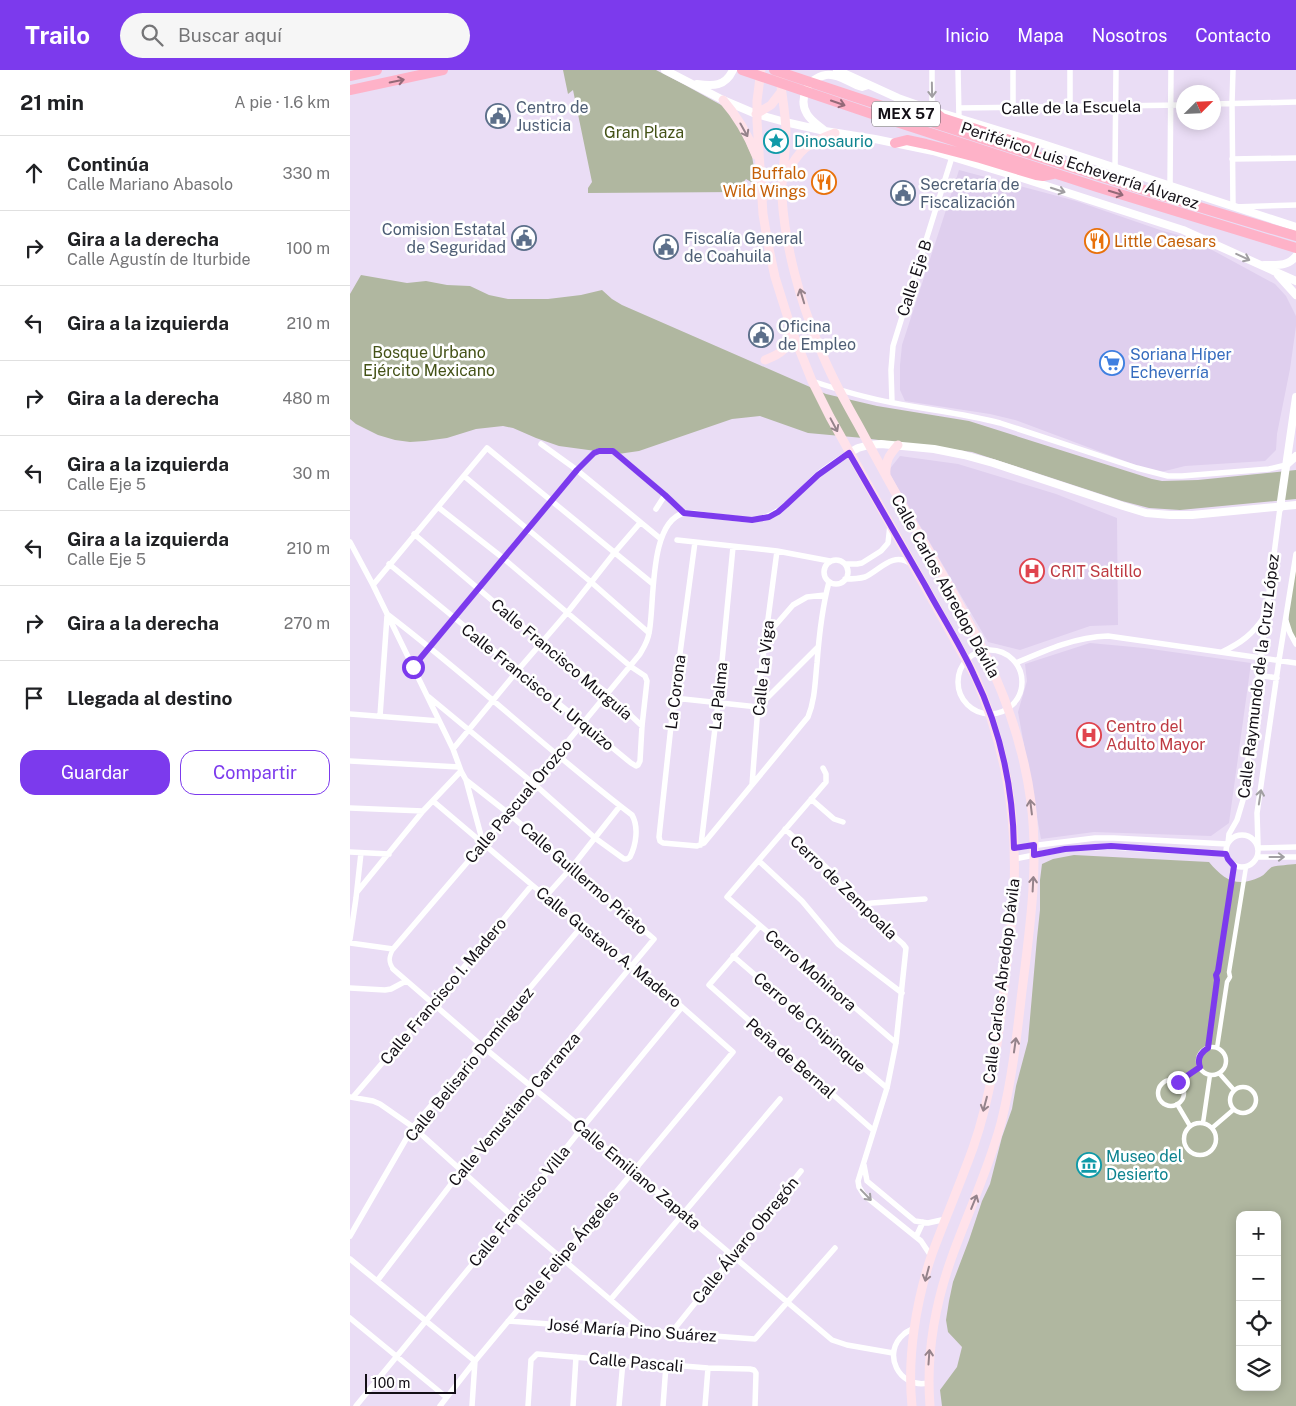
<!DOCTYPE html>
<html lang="es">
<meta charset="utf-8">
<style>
body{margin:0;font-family:"Public Sans",sans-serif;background:#f6f6f6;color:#202124}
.controls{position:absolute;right:15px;bottom:15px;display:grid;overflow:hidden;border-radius:10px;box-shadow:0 2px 12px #0003}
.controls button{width:45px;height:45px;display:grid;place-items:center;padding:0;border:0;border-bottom:1px solid #e0e0e0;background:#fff;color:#202124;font:25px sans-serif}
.compass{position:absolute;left:826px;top:15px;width:45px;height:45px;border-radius:50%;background:#fff;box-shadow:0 2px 12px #0003;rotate:66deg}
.scale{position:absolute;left:15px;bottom:12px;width:91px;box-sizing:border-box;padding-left:5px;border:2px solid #130f16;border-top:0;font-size:14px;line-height:18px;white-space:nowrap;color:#130f16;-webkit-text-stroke:4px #fff;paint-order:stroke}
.stop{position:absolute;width:15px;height:15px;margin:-11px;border:4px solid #7c3aed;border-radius:50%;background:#fff}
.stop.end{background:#7c3aed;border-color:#fff;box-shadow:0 1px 5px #0008}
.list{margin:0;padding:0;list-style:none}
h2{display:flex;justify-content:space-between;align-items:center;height:65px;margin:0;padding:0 20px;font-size:21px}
h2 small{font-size:16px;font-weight:400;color:#757577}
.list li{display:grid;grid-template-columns:32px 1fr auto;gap:15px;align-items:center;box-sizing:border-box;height:75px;padding:0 20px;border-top:1px solid #e0e0e0}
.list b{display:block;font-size:19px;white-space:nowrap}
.list p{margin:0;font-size:16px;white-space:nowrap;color:#757577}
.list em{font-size:16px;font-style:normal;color:#757577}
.actions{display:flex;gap:10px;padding:15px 20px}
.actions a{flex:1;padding:11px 0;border:1px solid #7c3aed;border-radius:15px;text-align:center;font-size:18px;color:#7c3aed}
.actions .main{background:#7c3aed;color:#fff}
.icon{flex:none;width:28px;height:28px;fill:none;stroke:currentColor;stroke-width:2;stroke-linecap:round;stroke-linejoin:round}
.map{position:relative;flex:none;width:946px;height:1336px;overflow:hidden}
header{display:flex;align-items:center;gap:30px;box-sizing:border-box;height:70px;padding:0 25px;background:#7c3aed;color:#fff}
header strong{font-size:24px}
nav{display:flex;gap:28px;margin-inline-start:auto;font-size:18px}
.search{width:350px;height:45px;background:#f6f6f6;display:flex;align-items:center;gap:12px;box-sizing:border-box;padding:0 18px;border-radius:28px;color:#757577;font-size:19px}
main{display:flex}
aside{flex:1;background:#fff}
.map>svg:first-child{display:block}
.built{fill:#dfcfee}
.green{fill:#b0b7a0;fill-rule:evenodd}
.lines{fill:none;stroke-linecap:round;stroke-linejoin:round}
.pedestrian{stroke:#fff;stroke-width:4.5}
.minor{stroke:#fff;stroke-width:5.5}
.tertiary{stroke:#fff;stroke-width:8}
.secondary{stroke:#ffe2ea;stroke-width:9}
.trunk{stroke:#feb2c8;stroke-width:10}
.oneway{stroke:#946978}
.oneway2{stroke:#a19fa2}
.oneway3{stroke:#95838b}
.route{stroke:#7c3aed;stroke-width:6}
.labels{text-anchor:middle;stroke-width:5;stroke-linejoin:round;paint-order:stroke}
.shield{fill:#fff;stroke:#5a575c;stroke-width:1}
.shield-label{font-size:15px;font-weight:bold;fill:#130f16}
.service-label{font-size:16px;fill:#4e5e75;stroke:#fff;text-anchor:start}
.street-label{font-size:16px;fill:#130f16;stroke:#fff}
.park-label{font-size:16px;fill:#445217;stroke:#fff}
.culture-label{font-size:16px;fill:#0d838f;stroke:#fff;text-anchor:start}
.food-label{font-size:16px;fill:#c56008;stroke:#fff;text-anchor:end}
.shop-label{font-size:16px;fill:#366cbe;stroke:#fff;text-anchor:start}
.health-label{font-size:16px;fill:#be3a42;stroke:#fff;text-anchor:start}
</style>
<header>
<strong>Trailo</strong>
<div class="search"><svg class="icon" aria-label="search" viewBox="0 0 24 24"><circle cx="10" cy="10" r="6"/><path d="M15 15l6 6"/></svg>Buscar aquí</div>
<nav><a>Inicio</a><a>Mapa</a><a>Nosotros</a><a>Contacto</a></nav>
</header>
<main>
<aside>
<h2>21 min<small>A pie · 1.6 km</small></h2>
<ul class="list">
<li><svg class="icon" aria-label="ahead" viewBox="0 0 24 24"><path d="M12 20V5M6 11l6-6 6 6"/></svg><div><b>Continúa</b><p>Calle Mariano Abasolo</p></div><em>330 m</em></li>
<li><svg class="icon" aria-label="right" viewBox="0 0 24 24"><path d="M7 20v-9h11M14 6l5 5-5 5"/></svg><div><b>Gira a la derecha</b><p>Calle Agustín de Iturbide</p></div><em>100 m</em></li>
<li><svg class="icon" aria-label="left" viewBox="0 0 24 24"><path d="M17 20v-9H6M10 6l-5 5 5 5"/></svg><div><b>Gira a la izquierda</b></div><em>210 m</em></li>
<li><svg class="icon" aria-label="right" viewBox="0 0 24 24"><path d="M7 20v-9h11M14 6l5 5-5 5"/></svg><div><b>Gira a la derecha</b></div><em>480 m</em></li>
<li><svg class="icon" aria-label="left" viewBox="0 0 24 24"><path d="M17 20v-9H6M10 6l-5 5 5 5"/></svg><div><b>Gira a la izquierda</b><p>Calle Eje 5</p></div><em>30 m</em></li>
<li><svg class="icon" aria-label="left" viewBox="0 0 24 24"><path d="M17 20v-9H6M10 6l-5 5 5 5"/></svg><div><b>Gira a la izquierda</b><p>Calle Eje 5</p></div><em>210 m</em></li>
<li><svg class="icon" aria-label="right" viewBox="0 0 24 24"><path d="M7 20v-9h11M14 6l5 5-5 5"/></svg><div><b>Gira a la derecha</b></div><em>270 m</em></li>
<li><svg class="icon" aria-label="arrive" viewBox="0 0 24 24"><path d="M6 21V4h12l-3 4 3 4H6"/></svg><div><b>Llegada al destino</b></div></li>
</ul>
<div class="actions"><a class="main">Guardar</a><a>Compartir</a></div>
</aside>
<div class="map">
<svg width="946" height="1336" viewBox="0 0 946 1336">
<rect width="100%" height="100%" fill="#eaddf5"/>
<!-- built -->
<path class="built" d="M609,100L726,131L813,161L840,168L925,214L936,226L946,246V256L940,299L927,364L926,380L915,391L835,396L807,403L665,350L640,344L555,331L550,320V295L552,275Z
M550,386L608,394L706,424L767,448L768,555L740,556L670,580L638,572L538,401Z
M740,573L794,578L901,593L879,753L861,766L744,762L691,769L668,642L677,611L675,594Z"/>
<!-- green -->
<path class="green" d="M213,0H306L335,15L373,36L386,50L402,86L406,110L401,112L396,109L392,114L393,120L390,122L238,123V118L242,112L223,20L218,24Z
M11,205L57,213L76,211L97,215L120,216L139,225L158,229H198L231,225L252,220L262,229L272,235L476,324L527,336L619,351L802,409L812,411L848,410L946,400V429L830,440L799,438L772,431L622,382L513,368L458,363L410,346L382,349L289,381L268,384L209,376L186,368L163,358L153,356L126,359L97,368L75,371L60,372L45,370L28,365L6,354L0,349V224Z
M946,491V572C944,567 942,562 940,557C935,538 943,510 946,491Z
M724,785L859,792C874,810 887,818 910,807C915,805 918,799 922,797C929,795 939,795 946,794V1336H592L590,1320L607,1297L612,1277L598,1262L596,1250L599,1231L603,1212L619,1170L632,1131L640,1114L652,1067L662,1039L666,1016L678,971L687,868L690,840V810L692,794L703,789ZM890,1145H927V1317H890Z"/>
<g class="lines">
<!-- pedestrian -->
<path class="pedestrian" d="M43,879C39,887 38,891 43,899
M848 991a14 14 0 1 1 28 0a14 14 0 1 1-28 0Z
M858,978L867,911L866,905L868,901L884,796
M867,978L877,912L880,907L879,902L896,797
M869,1003L884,1020
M808 1023a13 13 0 1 1 26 0a13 13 0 1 1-26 0Z
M828,1012L850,997
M880 1030a13 13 0 1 1 26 0a13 13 0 1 1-26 0Z
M827,1034L840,1056
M834 1069a16 16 0 1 1 32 0a16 16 0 1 1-32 0Z
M853,1053L860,1005
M862,1058L883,1040"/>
<!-- minor -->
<path class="minor" d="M582,0V40
M608,0L609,48
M883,0L882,33L883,137L946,135
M864,34L946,32
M720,37V0
M609,38L834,35
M663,38V0
M882,89L946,88
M765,98L766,0
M820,116L821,0
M462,311C489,320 516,328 544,333C580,340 615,344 650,353L787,398L818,406H832L919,399L936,395
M542,332L541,300L543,276L602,87
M191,374L227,400L311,469
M114,406L241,512L299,563
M306,439L315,425
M64,464L191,572L257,623L292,656
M327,470L427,481L480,491
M0,472L23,515L103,679L111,701L116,710L133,773
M345,472L324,628L309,767L310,771L313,773L347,776L354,773L458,647C465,630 465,612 467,593C469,566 472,538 479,512
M474 502a12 12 0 1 1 24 0a12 12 0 1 1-24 0Z
M39,494L281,693L286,696L288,695L290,691L292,656L297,611L295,606L280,596L153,488L88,437
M495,494H507L512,493L531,481L538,473L540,455
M495,509C502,509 508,509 515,507C530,500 543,481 561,494
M23,515L137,378L303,514
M37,544C121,608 198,681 282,745C289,757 286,775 280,787L277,789H274L245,768L183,713L79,627
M936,551L940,563L946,574
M416,566L443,535L457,527L475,525
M608 612a32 32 0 1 1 64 0a32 32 0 1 1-64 0Z
M872,582C891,573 903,564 914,547
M666,593C696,580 725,567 758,566L946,593
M63,597L227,400L244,383L249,381H263L315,425L334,443
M908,605L927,608
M324,628L408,637L468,577
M0,644L89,651
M30,646L37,546
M103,679L168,600L217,543L265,482L290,453
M0,691L109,697
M473,698L476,704V712L377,827L546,973
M402,715L410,610L427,481
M461,729L484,749L493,752
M83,731L182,815L332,937L383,982L125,1291L90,1336
M0,738L73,741
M435,759L478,799L509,835L553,874L556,878L546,973L537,1018L508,1111L509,1117L514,1125L571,1171L581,1186
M876 781a16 16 0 1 1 32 0a16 16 0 1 1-32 0Z
M878,773L879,764L887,750L893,730C905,633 917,535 930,438
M351,775L368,633L383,477
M908,775L907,743L929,590L946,484
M664,778L745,768H764L877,774
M908,778L946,777
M0,782L39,784
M908,787H946
M664,789L715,779L761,777L876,784
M409,791L452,831L488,874L552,923
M7,822L73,741L111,701
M196,826L222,797L270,736
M509,835L522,833L575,829
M410,856L359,915L523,1060
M0,869L6,828L11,783
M0,873L43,879L133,774L290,584C294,577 298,571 299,563C305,535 298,452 334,443C341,442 349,444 356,445C372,447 387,449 402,450C430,448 447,423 466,406C476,397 488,390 499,383
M383,886L537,1018
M43,899L132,976L232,1058L482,1270L497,1275L543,1283
M0,918L35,920L41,919L56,911
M0,1027L23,1031L30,1034L63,1057L162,1146L297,1261
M3,1027L83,934L182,815
M514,1095L517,1111L565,1151L578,1153L596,1149
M0,1166L63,1057L232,856
M566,1167L573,1152
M0,1189L125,1291L122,1336
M27,1211L112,1100L304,869L158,743L116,710
M261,1229L430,1029
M0,1248L96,1327
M158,1251L405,1269L485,1178
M564,1258C561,1260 557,1261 554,1264C531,1283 549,1319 578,1313
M321,1263L451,1101
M6,1336L162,1146L232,1058L332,937
M178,1336L181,1290L187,1284L358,1298L400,1299L404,1300L406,1303L405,1336
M223,1336L226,1287
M269,1336L273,1291
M313,1336L316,1295
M355,1336L358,1298"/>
<!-- tertiary -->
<path class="tertiary" d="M315,0L373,30L406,44L435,52L475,61L525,69L583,81L672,108L833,160L946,211
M487,0L548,28L582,40L693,74L946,157
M347,14C363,16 375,17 383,0
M474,60C468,55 461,51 457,44C448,29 458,8 476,5C488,3 501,14 512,17L518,15
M914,195C926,195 938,197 946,186
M928,205L946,225
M499,383L508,378L519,375L531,374L584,379L614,385L643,393L773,436L796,443L820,445H842L946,435
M936,395L946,386
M930,438L946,327"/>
<!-- secondary -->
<path class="secondary" d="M411,0L407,31V51L413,144L418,174L425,207L442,261L462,311L480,347L625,606C655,676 667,742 664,819C663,849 658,879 655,908C649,966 642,1024 623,1078C610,1114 595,1149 582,1184C566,1231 557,1287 562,1336
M430,8C432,26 436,45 436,64C436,85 431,105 432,127C435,176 450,231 469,276C480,305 495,331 510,358C531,397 552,436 575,474C624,559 668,633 681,732C689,795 680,858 672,921C667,965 662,1010 651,1053C639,1098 619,1140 603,1184C585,1233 576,1285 580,1336
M373,30C388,47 398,65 406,85
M406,44L421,35L431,22
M436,105C449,79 458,73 485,63
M411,127L424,124L432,127
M415,290C433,283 437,279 442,261
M536,405C535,391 539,385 548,375"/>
<!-- trunk -->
<path class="trunk" d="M392,0L528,46L747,117L946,178
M424,0C597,58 771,115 946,166
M0,6L27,0
M0,20L93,0
M582,40L592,48L684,78
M545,73L557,70L576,74L630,88L686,105L693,106L703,104"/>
</g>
<!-- one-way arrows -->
<defs><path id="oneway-shaft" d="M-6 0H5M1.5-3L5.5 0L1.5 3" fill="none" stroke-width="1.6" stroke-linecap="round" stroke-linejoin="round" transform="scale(1.25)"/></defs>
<g class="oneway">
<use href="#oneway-shaft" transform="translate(47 11) rotate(-12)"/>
<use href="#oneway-shaft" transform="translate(488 33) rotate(19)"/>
<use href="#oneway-shaft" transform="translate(766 123) rotate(17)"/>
</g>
<g class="oneway2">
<use href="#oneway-shaft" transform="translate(582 20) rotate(89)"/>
<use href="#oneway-shaft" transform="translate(708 120) rotate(18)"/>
<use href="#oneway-shaft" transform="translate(893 187) rotate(25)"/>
<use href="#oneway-shaft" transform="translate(910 727) rotate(-81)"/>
<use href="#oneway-shaft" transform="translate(927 787)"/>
<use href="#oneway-shaft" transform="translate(516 1125) rotate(46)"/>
</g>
<g class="oneway3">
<use href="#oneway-shaft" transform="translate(394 60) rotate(61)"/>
<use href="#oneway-shaft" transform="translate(452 226) rotate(-107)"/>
<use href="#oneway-shaft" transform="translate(484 355) rotate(62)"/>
<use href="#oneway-shaft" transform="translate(681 737) rotate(-97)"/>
<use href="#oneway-shaft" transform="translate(683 814) rotate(-87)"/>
<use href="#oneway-shaft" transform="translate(665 975) rotate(-82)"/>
<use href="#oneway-shaft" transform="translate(635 1034) rotate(105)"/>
<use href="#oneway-shaft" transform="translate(624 1132) rotate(-68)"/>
<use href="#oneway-shaft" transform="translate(577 1204) rotate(105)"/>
<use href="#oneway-shaft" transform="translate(579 1287) rotate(-86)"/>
</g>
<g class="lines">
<!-- route -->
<path class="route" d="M63,597L227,400L244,383L249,381H263L315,425L334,443L402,450L419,447L428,442L436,435L468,405L499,383C524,427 550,471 575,515C591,545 610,574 624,605C650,658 663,719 664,778L684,775V785L715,779L761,776L876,784L878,789L884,796L868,901L866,905L867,910L858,978C850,983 847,989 850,997L828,1012"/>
</g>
<!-- icons -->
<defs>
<symbol id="civic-ring" viewBox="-11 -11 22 22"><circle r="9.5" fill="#fff" stroke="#5c6f8a" stroke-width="1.5"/><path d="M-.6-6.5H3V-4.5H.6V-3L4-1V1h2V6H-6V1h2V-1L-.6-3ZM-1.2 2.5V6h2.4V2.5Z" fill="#5c6f8a"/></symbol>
<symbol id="sight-ring" viewBox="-11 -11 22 22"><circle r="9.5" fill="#fff" stroke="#0f9aa8" stroke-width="1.5"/><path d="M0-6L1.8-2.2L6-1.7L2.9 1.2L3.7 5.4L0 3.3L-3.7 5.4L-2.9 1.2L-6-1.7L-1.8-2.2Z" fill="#0f9aa8"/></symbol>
<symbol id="restaurant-ring" viewBox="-11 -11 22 22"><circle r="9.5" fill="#fff" stroke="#e8710a" stroke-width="1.5"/><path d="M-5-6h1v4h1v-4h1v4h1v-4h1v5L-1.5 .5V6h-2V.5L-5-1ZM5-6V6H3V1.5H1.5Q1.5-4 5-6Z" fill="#e8710a"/></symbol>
<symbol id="supermarket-ring" viewBox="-11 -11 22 22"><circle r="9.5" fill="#fff" stroke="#3f7fe0" stroke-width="1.5"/><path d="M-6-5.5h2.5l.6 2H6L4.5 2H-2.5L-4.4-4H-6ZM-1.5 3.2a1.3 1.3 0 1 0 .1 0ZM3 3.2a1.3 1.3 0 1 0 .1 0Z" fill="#3f7fe0"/></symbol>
<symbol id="hospital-ring" viewBox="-11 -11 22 22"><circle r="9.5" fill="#fff" stroke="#e0444e" stroke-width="1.5"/><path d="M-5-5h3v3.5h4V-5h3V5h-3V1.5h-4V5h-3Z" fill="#e0444e"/></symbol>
<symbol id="museum-ring" viewBox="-11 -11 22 22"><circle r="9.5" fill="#fff" stroke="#0f9aa8" stroke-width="1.5"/><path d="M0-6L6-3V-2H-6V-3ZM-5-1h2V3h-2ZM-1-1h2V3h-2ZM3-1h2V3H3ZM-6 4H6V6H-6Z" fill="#0f9aa8"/></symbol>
</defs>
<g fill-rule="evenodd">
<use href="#civic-ring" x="134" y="32" width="28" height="28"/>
<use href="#sight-ring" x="412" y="57" width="28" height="28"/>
<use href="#restaurant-ring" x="460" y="98" width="28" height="28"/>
<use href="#civic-ring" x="539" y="109" width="28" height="28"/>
<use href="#civic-ring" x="160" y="154" width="28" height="28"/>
<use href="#restaurant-ring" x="733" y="157" width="28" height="28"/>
<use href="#civic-ring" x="302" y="163" width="28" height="28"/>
<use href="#civic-ring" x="397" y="251" width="28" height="28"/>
<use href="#supermarket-ring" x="748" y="279" width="28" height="28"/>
<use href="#hospital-ring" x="668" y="487" width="28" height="28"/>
<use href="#hospital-ring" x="725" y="651" width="28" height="28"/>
<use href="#museum-ring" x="725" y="1081" width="28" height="28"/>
</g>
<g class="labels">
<!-- shield labels -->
<rect class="shield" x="522" y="31.5" width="68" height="25" rx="4"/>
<g class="shield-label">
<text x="556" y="49">MEX 57</text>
</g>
<!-- service labels -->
<g class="service-label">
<text x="166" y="43">Centro de<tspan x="166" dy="18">Justicia</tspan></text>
<text x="570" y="120">Secretaría de<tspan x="570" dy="18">Fiscalización</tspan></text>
<text x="156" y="165" text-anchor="end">Comision Estatal<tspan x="156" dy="18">de Seguridad</tspan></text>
<text x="334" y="174">Fiscalía General<tspan x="334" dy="18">de Coahuila</tspan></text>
<text x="428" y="262">Oficina<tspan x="428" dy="18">de Empleo</tspan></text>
</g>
<!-- street labels -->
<g class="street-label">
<text transform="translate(721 37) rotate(-1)" y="6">Calle de la Escuela</text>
<text transform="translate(730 95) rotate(18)" y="6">Periférico Luis Echeverría Álvarez</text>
<text transform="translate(564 208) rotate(-72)" y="6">Calle Eje B</text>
<text transform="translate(596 516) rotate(61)" y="6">Calle Carlos Abredop Dávila</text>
<text transform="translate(212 589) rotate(40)" y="6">Calle Francisco Murguía</text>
<text transform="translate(413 598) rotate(-84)" y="6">Calle La Viga</text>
<text transform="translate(908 606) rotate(-83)" y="6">Calle Raymundo de la Cruz López</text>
<text transform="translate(188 617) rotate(39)" y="6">Calle Francisco L. Urquizo</text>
<text transform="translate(325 622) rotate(-83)" y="6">La Corona</text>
<text transform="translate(368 626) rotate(-84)" y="6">La Palma</text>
<text transform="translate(168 731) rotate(-50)" y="6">Calle Pascual Orozco</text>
<text transform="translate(234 808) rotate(41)" y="6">Calle Guillermo Prieto</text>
<text transform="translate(494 817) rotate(44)" y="6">Cerro de Zempoala</text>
<text transform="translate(259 877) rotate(39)" y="6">Calle Gustavo A. Madero</text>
<text transform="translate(461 900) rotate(41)" y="6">Cerro Mohinora</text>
<text transform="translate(651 911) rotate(-83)" y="6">Calle Carlos Abredop Dávila</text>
<text transform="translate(93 921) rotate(-50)" y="6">Calle Francisco I. Madero</text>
<text transform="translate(460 952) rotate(41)" y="6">Cerro de Chipinque</text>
<text transform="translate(441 988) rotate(41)" y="6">Peña de Bernal</text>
<text transform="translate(119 994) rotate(-51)" y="6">Calle Belisario Domínguez</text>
<text transform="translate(164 1039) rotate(-50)" y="6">Calle Venustiano Carranza</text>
<text transform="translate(287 1104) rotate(40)" y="6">Calle Emiliano Zapata</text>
<text transform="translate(169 1136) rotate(-51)" y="6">Calle Francisco Villa</text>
<text transform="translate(395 1170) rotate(-51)" y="6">Calle Álvaro Obregón</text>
<text transform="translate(216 1181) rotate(-50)" y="6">Calle Felipe Ángeles</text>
<text transform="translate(282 1260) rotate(4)" y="6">José María Pino Suárez</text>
<text transform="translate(286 1292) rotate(5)" y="6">Calle Pascali</text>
</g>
<!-- park labels -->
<g class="park-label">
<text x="294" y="68">Gran Plaza</text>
<text x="79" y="288">Bosque Urbano<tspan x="79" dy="18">Ejército Mexicano</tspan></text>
</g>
<!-- culture labels -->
<g class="culture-label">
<text x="444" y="77">Dinosaurio</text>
<text x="756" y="1092">Museo del<tspan x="756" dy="18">Desierto</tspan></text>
</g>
<!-- food labels -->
<g class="food-label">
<text x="456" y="109">Buffalo<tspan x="456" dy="18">Wild Wings</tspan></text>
<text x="764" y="177" text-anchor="start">Little Caesars</text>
</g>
<!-- shop labels -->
<g class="shop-label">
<text x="780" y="290">Soriana Híper<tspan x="780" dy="18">Echeverría</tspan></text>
</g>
<!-- health labels -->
<g class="health-label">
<text x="700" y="507">CRIT Saltillo</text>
<text x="756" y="662">Centro del<tspan x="756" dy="18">Adulto Mayor</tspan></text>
</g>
</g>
</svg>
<div class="controls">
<button>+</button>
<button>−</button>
<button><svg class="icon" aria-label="locate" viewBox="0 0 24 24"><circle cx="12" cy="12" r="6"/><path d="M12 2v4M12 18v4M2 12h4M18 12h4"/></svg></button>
<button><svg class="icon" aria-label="layers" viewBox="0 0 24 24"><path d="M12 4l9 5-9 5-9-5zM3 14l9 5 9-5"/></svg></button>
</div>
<svg class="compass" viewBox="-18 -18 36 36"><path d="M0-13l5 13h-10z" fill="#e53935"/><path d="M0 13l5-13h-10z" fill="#757577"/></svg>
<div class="scale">100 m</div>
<div class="stop" style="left:63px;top:597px"></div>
<div class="stop end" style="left:828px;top:1012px"></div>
</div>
</main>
